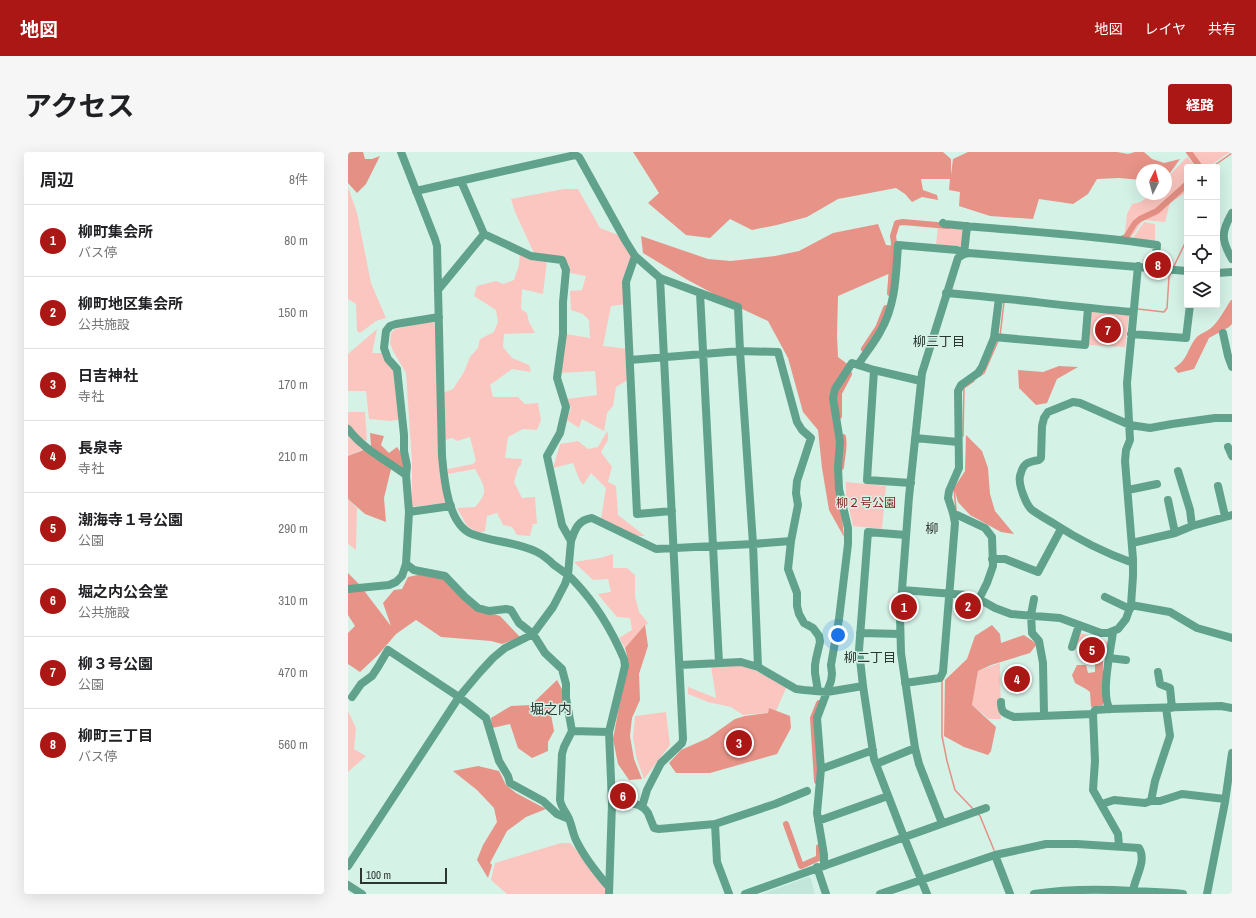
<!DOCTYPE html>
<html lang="ja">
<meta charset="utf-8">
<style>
body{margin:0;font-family:"Archivo Narrow","Noto Sans JP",sans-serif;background:#f6f6f6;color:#202124}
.controls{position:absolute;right:12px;top:12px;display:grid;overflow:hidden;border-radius:4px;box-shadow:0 4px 16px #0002}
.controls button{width:36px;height:36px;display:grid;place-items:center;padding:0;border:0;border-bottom:1px solid #e0e0e0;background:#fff;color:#202124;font:20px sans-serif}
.compass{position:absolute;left:788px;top:12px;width:36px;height:36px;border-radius:50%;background:#fff;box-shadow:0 4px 16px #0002;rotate:6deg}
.scale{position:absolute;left:12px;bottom:10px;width:87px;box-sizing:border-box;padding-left:4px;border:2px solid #2b3632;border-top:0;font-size:11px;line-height:14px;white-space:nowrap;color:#2b3632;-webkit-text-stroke:3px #d5f2e7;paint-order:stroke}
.you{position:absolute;left:490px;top:483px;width:14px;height:14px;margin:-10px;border:3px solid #fff;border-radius:50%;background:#1a73e8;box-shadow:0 0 0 6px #1a73e833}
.badge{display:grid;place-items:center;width:26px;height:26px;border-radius:50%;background:#aa1715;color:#fff;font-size:13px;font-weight:700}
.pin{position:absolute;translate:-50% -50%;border:2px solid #fff;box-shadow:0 1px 4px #0006}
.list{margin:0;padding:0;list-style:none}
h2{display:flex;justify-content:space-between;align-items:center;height:52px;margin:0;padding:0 16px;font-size:17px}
h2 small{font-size:13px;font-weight:400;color:#757577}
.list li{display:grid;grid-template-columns:26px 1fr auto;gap:12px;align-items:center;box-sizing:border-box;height:72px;padding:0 16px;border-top:1px solid #e0e0e0}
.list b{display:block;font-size:15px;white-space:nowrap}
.list p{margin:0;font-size:13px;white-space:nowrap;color:#757577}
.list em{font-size:13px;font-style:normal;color:#757577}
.icon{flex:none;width:22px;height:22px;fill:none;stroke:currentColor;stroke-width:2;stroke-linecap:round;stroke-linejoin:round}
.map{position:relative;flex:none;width:884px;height:742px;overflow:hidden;border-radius:4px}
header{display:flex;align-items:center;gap:24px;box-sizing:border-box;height:56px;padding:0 20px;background:#aa1715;color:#fff}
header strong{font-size:19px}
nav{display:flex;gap:22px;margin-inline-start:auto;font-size:14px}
.intro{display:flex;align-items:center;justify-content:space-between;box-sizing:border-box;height:96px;padding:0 24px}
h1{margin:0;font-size:28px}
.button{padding:10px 18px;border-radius:4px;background:#aa1715;color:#fff;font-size:14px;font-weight:700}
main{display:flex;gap:24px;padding:0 24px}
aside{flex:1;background:#fff;border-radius:4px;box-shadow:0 4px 16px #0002}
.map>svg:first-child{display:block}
.built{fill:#c2e7da}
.green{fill:#fbc6bf}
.forest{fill:#e79387}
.water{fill:#e49084}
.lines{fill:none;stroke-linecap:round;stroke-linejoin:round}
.stream{stroke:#e49084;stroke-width:1.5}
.canal{stroke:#e49084;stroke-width:6}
.minor{stroke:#61a28c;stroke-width:8}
.labels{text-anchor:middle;stroke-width:3;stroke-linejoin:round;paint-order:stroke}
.park-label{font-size:12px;fill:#86241e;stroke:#d5f2e7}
.neighbourhood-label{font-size:13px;fill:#2b3632;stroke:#d5f2e7}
.quarter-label{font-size:14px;fill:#2b3632;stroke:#d5f2e7}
</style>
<header>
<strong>地図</strong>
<nav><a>地図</a><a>レイヤ</a><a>共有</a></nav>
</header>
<div class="intro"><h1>アクセス</h1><a class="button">経路</a></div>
<main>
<aside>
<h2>周辺<small>8件</small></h2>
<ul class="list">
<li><span class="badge">1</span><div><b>柳町集会所</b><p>バス停</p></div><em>80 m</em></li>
<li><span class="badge">2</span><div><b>柳町地区集会所</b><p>公共施設</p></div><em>150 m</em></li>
<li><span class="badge">3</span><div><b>日吉神社</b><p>寺社</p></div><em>170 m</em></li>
<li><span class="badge">4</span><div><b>長泉寺</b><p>寺社</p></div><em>210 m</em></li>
<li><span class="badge">5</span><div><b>潮海寺１号公園</b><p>公園</p></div><em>290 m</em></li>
<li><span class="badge">6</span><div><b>堀之内公会堂</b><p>公共施設</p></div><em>310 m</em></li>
<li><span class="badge">7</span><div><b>柳３号公園</b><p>公園</p></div><em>470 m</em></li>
<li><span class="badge">8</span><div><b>柳町三丁目</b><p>バス停</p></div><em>560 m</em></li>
</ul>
</aside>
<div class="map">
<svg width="884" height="742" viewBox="0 0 884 742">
<rect width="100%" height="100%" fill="#d5f2e7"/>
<!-- built -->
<path class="built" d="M460,725L463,727L467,742H414Z"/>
<!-- green -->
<path class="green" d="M842,0H882L860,15H853Z
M839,5L849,15H839V40L822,51L817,70L795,68L781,89L776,88L779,62L784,52L793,50L803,42H818V27Z
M0,35L9,61L23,131L38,166L28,169L12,181L9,179L8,152L0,147Z
M216,37H230L252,76L275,85L287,104L275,129L279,152L263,154L255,194L281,197L283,226L268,235L265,254L259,261L256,279L234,267L231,276L219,268L223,256L219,247L249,243L247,219L210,221L216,203L218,182L242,186L241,168L235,162L223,158L222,139L234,138L238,124L217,120L221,112L213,105L186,101L167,60L163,47Z
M796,70L807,72V92L783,89Z
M590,75L616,77L615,95L588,92Z
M172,99L199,108L195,142L174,137L173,157L179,161L181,170L187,181L156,182L155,195L164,206L181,213L183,220L164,217L142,233L145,245H170L177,252L190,251L193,268L189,278L175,277L160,285L157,306L174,307L173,313L170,316L166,330L174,346L187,345L189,372H185L182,384L169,383L164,375L155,373L149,361L139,364L137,379L131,381L119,374L109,356L127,355C142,339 136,334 127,317L100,322V317L125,312L128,309L122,285L109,289L104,286L97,288L92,242L105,237L116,220L122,205L130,196L132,187L146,180L150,170L148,158L126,144L129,134L148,129L155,132L166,128L171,113Z
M743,160L781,163L777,195L740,193Z
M86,169L88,188L93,322L97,351L64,355V310L58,221L45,199L42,191L43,181L47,177Z
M29,177L24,201H38L48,216L54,267L42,269L21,267L18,239H0V202Z
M0,260H17L19,289L10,286L18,296L0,304Z
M260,280V288L253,300L264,315L260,330L268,334L270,363L297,384H289L253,367L258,336L243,321L235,333L231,327L225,311L205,316L212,292L230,289L240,297L250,295L258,281Z
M498,330L538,334L534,377L505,374L498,343Z
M0,347L9,356L8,398L0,392Z
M265,402V416H279L287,423V444L291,460L300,471L277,496L271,486L284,478L282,466L269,465L257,451L250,442L263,440L260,427L245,428L226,410L252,406Z
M730,480L760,490L758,506L730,505Z
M652,511L653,567H641L624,553L630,519Z
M393,512L439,534L428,559L421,556L420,561L395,563L383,555L360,550L340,542V535L368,546L363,514Z
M0,559L8,576L6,597L18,604L0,620Z
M318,560L322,593L296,627L289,608L285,586L287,564Z
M213,691H222L244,715L260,742H159L143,728L147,711Z"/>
<!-- forest -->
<path class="forest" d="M285,0H595L603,7V23L605,7L620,0H769L780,2L787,0H796L804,7L816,11L832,7L822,21L818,22V18H794V28L771,26L749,27L740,42L725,52L691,47L685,67L642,64L611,54L612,40L601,38L602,27H573L575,38L589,43L590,48L574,45L564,50L557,42L548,36L490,47L459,65L429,73L404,78L382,67L362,86L338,83L300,51L311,41Z
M530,72L538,93L547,94L545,120L490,144L489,183L490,205L502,214L486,242L490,324L496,385L481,358L474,316L470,278L455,260L440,206L420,169L390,155L338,127L295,101L293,84L360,107L383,109L427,104L451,99L485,81Z
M883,148H884V172L881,175L861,186L846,217L830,221L826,216C840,208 839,197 848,186C852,181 859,180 863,176C871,169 877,157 883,148Z
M711,214L730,215L709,227L699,251L688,253L671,236L670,218L695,220Z
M22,281L36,284L33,293L41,301L49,295C54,302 59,310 55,319L23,294Z
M618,283L634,299L640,316L642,342L647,359L666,382L653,380L622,363L610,350L606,336L617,319Z
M18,297L43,317L36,346L38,370L17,362L0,347V304Z
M0,421L11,432L43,474L35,451L46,438L54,437L60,425L74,422L98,427L126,456L152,464L172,485L154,492L143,489L93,485L68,468L48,482L30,503L12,520L0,512V481L7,474L0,463Z
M297,473L300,494L291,522L292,548L284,566L282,584L286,607L294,627L281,628L270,612L265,587L280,507L277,496Z
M644,473L652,482L653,491L676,483L689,492L682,501L643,513L630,519L624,553L648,575L643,599L640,603L616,595L596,584L597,528L619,507L627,484Z
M755,509V553L743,555L742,540L738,537L727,531L724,523L729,513H738L740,521L747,520V510Z
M209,528L215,539L217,554L202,557L206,579L200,590V599L184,606L170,596L162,572L144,576L143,566L163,554L183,553Z
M421,556L442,564L443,576L429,602L362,621H328L321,611L333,598L360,586L387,567L397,564L420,561Z
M130,614L151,619L158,633L168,641L198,657L178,665L159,679L142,711L144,713L140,726L129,708L135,693L149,670L146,656L129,638L105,619Z"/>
<!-- water -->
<path class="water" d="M0,0H15L17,7H24L32,4L18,32L9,41L0,31Z"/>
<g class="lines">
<!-- stream -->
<path class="stream" d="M864,15L884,1
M826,114L839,87
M790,157L816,160L819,156L821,125L823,121
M652,184L656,150
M632,224L636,221L650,189
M615,284L616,236L626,229
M606,336L608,358
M594,529V584L599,609L607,638L626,658
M630,662L632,664L646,698"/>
<!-- canal -->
<path class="canal" d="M841,0L852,15
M770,88L778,85L787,71L792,67L809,59L839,32
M542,141L546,91L545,84L549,71L555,70L600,74
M516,197L530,176L538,156
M491,264V241L501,222
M493,315C494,304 497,295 495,285
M469,629L465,566L471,551
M438,672L453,714L471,706V695"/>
<!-- minor -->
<path class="minor" d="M53,0L87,87L89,94L94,304C96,327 100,373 124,382C145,390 169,390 189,400C195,403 201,408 206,413C213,418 221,423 227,430C248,452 264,479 276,507L277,514L261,580L264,651L261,742
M68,39L227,3L231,5L277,88L287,104L312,126L390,155L392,199L405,392L410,515
M884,61C873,80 873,88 884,107
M595,71L596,72C667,79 738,82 809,93L807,116
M287,104L278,130L289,362L324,359
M869,121L884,120
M90,138L136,82L113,29
M352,141L371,511
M598,141C661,146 723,155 785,160
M875,181L880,204L884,215
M783,182L838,186L842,153
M646,185L737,193L740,156
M282,208L392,199L430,200L449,270L454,278L463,286L449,329L448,341L450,353L443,389L440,417L449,441V454L451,462L456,471L465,476L471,484L472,490L468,507L467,513V521L470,539
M510,213C517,202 526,191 532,180C548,153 548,122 550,93L609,98L616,102L619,74
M526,218L519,328L563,331
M0,277C15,297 38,308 58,323
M567,286L610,290
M880,295L884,304
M830,319L842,358L844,374
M870,334L877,364
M780,338L809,332
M820,348L827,381
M61,360L103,354
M605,361L637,376L644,385L645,414L639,431L631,447
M558,383L520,380L511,498L515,534L526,607L556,685L579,742
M223,389C227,377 230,368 244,366L308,397L405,392L443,389
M784,391L827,381L844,374L884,363
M644,407H657L690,420L713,377
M785,411C757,401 731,388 705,371C698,367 691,363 684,358C678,353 670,332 672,324C675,312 678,310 691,308L693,306L694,274L696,266L700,260L725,250L732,251L782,273L802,276L824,272L867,266H884
M58,412L66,418L97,424L117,445L130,456L141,459L158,457L163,458L171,471L185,482L197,501L214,517L218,532V546L224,579L216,595L214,602L212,648C213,655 218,660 221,667C224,674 225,682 228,688C236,705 248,720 260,734
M0,437L41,433L48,430L54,424L58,412L61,360L58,323L59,314L56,299V283L49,217L40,207L36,196L38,179L42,174L48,172L91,165
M554,438L619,443L631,447L647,456L663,462L712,466L753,481H760L770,477L778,467L783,453L785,424V407L777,309L778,298L782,288L779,231L790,114
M757,445L782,457
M686,447L683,463L684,481L691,489L695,511L696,563
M783,453L822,460L849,476L884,486
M512,481L552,482
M724,495L731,473
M761,506L778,508
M332,513L393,510L410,515L448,537L456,538L479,540L515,534
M810,520L812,532L822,536L824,556
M557,531L592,526L595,520L607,371L605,361L600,346L601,339L611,316L610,239L613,233L630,221L634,215L646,186L651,146
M4,545L13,532L24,524L30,515L40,498L111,545L138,566L151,609L160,624L162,631L195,649L209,662L221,667
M653,550C653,561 656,561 666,565L745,562
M762,557C752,544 763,496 765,480
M224,579L261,580
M528,612L567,596
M473,617L525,598
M803,649L807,629L822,584L818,556
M264,651C276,651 293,649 300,661C302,666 304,671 306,676L311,677L367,672L427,652L459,639
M754,652L766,648L797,651L803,649H812L834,642L877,647
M294,655L299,638L313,611L334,591L335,587L312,126
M470,669L540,644
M594,671L571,612L567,596L553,501L552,464L561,345L574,221L610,106L616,102L621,101L839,119
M367,672L369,710L381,742
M771,694L770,682L745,638L747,609L745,562L747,558L762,557L873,554L884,556
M647,703L662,742
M0,714L111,545L132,520L145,506L157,496L185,482L205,455L217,432L220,423L223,389L214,373L199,304L212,281L218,255L209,226L215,182V150L218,118L214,108L183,104L136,82
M476,714V703L469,661L473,617L469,566L483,529L484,522L483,513L491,467L500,392V376L491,337L490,315L492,290L485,246L487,237L504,211L526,218L573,229
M469,715L478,742
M0,733L14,742
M397,742L638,656
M532,742L647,703L698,692H729L791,696C799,709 787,725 785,739
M686,742C719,737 752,737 785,739C802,740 818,740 835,742
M859,742L877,650L884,601"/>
</g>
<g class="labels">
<!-- park labels -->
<g class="park-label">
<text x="518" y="355">柳２号公園</text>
</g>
<!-- neighbourhood labels -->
<g class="neighbourhood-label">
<text x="591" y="194">柳三丁目</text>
<text x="584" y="381">柳</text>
<text x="522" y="510">柳二丁目</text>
</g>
<!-- quarter labels -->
<g class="quarter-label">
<text x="203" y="562">堀之内</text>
</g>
</g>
</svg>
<div class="controls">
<button>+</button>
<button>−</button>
<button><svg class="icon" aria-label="locate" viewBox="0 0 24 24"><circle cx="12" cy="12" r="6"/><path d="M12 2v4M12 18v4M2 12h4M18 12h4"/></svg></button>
<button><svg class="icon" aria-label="layers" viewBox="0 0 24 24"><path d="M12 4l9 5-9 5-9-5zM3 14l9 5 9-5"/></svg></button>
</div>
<svg class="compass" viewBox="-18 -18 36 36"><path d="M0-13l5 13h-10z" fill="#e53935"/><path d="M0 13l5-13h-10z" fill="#757577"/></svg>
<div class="scale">100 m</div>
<div class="you"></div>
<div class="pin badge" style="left:556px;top:455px">1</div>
<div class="pin badge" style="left:620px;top:454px">2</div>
<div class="pin badge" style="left:391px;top:591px">3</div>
<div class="pin badge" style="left:669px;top:527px">4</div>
<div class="pin badge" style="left:744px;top:498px">5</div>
<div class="pin badge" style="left:275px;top:644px">6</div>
<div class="pin badge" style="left:760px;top:178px">7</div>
<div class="pin badge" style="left:810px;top:113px">8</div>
</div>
</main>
